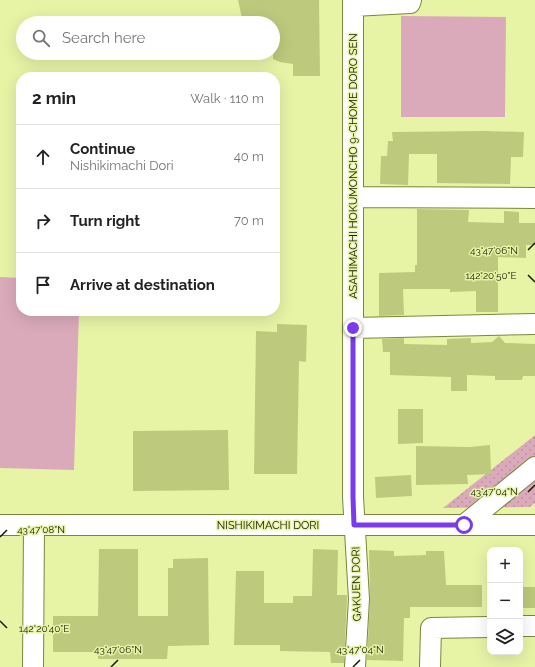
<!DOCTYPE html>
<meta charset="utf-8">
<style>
body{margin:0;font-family:Raleway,sans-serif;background:#f2f2f2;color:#222}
.controls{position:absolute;right:12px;bottom:12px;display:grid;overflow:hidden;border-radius:8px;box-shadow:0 4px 16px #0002}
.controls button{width:36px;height:36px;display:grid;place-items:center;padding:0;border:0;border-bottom:1px solid #e0e0e0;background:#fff;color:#222;font:20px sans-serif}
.stop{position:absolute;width:12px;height:12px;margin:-9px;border:3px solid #7c3aed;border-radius:50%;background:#fff}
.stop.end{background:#7c3aed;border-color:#fff;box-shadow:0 1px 4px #0008}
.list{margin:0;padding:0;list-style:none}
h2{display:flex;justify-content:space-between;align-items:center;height:52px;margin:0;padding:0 16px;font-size:17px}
h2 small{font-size:13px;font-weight:400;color:#767676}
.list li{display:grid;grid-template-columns:26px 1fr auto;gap:12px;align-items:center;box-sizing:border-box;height:64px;padding:0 16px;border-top:1px solid #e0e0e0}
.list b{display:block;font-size:15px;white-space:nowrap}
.list p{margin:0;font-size:13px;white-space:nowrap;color:#767676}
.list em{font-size:13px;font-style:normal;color:#767676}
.icon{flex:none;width:22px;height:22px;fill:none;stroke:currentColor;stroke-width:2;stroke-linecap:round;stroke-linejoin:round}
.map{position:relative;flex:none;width:535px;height:667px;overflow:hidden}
.search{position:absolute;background:#fff;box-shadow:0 4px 16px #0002;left:16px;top:16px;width:264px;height:44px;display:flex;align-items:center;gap:10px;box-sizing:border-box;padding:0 14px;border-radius:22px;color:#767676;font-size:15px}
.panel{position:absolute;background:#fff;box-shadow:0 4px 16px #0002;left:16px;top:72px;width:264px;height:244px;border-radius:16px}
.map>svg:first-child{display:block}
.grass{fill:url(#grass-dots)}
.garden{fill:#daaabb}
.building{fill:#bdc97c}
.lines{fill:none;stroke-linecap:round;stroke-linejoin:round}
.minor-casing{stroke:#7c863b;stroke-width:22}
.minor{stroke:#fff;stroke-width:20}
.route{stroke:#7c3aed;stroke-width:5}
.ticks{fill:none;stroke:#171a00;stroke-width:1.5}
.labels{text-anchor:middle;stroke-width:3;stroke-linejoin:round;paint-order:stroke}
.street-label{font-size:11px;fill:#171a00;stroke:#e7f4a6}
.ticks-label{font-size:10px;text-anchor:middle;fill:#171a00;stroke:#e7f4a6;stroke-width:3;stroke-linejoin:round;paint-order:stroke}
</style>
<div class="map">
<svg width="535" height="667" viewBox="0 0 535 667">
<defs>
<pattern id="grass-dots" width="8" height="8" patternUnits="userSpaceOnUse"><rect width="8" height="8" fill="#daaabb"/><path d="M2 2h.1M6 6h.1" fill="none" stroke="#ba929f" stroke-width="1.8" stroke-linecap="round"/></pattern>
</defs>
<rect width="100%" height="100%" fill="#e7f4a6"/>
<!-- grass -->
<path class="grass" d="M535,435V503L530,507L443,508Z"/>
<!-- garden -->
<path class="garden" d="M401,16L506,17L505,117H401Z
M0,277L21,278V311H79L74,470L0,468Z"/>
<!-- building -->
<path class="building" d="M238,0H319L320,76H293V64L280,62L273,59V23H243Z
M486,131L524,132L523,157H511L510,184L437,183V154H409L408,185L380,184L381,156H387L388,141H393L392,132Z
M417,209L469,210L468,222L504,223V211L519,212V223H535V245H526V258L498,257V312H476V291L450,292V289H403L404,315L379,316V273L415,272V265H417Z
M277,324L307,325L306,362L299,361L297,474H254L256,331L277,332Z
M499,336L505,343L535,344V376H523L522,380H495V376L467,375V391H451V377L390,375V352H383L382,339L404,338V344L447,345V339L471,338V343L492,342Z
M398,409H423V443L398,444Z
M228,430L229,490L133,491V431Z
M490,445L491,474L467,475L468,484L416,485V446L470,447Z
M411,475L412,496L376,498L375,477Z
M99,549H138V616H168V568H173V559L208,558L209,645L168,646L167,659H98V652H53V616H98Z
M313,549L338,550L337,595H347V599L344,663H331L330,652L280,651V645H234L236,571H264V603H293V596H312Z
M369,550L394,551V556L426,555V551H444L446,585H482V607H410V618H404L403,661L367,660L370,600Z
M520,587H535V608H520Z"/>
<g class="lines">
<defs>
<path id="minor" d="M353,0V497L359,599L355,667
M353,6L410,3L411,0
M353,197L535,198
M353,328L535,324
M0,525H535
M464,525L535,467
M520,626H535
M33,667L34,525
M430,667L431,628L490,627"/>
</defs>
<!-- minor casing -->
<use href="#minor" class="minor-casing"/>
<!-- minor -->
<use href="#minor" class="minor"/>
</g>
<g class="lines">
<!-- route -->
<path class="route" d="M353,328V497L354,525H464"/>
</g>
<!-- ticks -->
<path class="ticks" d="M528,250L535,243M528,275L535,282M528,492L535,485M0,537L7,530M0,621L7,628M111,667L118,660M353,667L360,660"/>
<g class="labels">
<!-- street labels -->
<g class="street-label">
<text transform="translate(353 166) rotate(-90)" y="4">ASAHIMACHI HOKUMONCHO 9-CHOME DORO SEN</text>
<text x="268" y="529">NISHIKIMACHI DORI</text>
<text transform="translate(356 584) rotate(-91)" y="4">GAKUEN DORI</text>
</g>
</g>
<g class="ticks-label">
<text x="494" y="254">43°47'06"N</text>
<text x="491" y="279">142°20'50"E</text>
<text x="494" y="495">43°47'04"N</text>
<text x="41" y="533">43°47'08"N</text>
<text x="44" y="632">142°20'40"E</text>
<text x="118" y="653">43°47'06"N</text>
<text x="360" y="653">43°47'04"N</text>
</g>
</svg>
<div class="controls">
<button>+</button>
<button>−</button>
<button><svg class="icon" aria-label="layers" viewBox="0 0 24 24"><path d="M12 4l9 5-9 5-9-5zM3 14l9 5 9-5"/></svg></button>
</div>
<div class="stop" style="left:464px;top:525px"></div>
<div class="stop end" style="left:353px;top:328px"></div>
<div class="search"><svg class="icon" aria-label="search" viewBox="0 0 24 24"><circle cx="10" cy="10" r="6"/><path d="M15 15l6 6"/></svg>Search here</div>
<section class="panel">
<h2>2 min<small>Walk · 110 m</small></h2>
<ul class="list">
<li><svg class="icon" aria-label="ahead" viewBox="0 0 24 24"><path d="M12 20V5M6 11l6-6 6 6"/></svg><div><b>Continue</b><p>Nishikimachi Dori</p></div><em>40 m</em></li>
<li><svg class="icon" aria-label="right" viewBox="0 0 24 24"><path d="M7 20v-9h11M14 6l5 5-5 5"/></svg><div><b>Turn right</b></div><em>70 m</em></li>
<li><svg class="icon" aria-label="arrive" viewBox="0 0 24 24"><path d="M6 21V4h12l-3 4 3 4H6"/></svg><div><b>Arrive at destination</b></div></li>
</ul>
</section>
</div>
